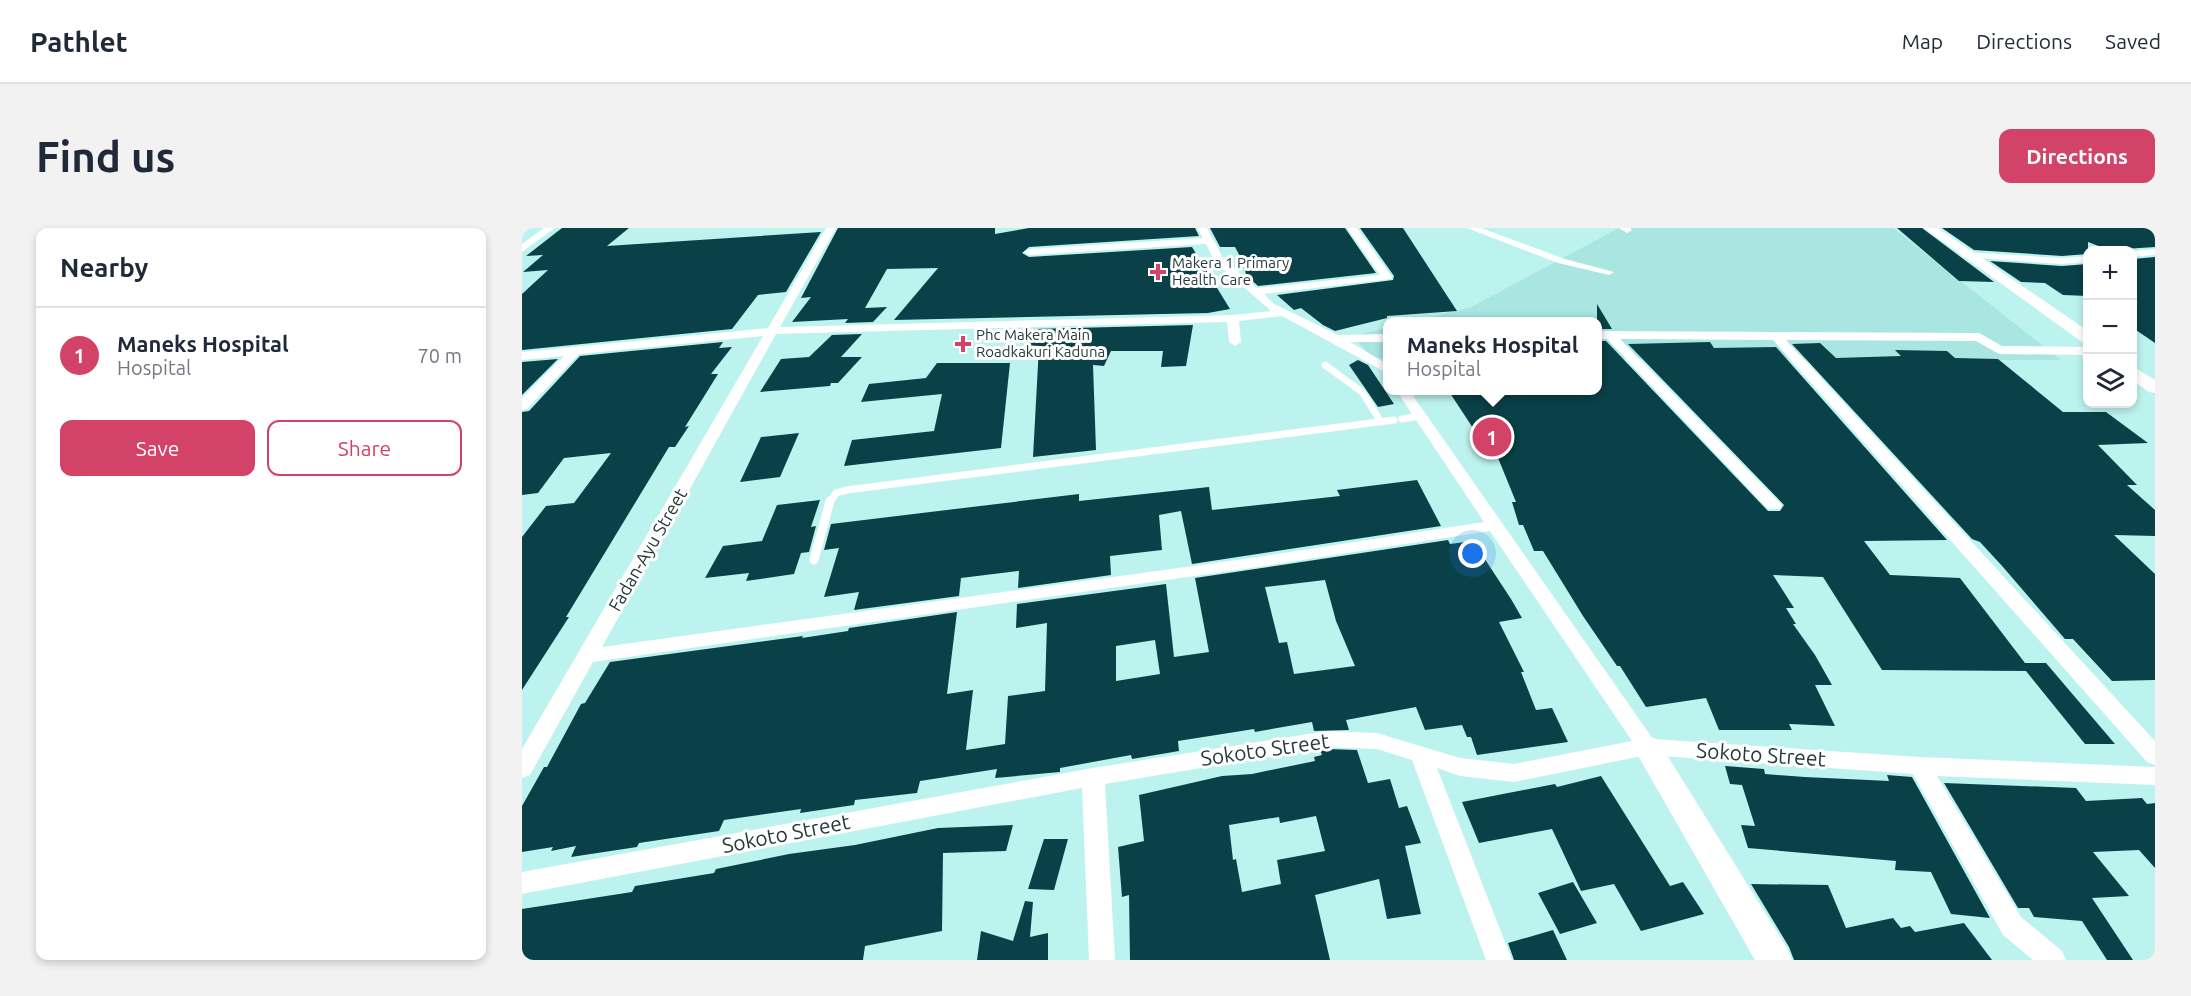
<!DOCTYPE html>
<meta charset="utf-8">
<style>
body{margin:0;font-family:Ubuntu,sans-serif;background:#f2f2f3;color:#1f2937}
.controls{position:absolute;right:18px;top:18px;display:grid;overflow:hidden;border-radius:12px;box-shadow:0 3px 9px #0003}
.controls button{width:54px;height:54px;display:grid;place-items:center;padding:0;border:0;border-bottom:2px solid #e0e1e3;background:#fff;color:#1f2937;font:30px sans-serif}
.you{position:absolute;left:951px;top:326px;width:21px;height:21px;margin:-15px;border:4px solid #fff;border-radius:50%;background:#1a73e8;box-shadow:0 0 0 9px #1a73e833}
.badge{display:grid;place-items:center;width:39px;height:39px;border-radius:50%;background:#d24367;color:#fff;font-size:20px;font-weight:700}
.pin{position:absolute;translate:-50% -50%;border:3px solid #fff;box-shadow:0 2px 6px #0006}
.popup{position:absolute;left:861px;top:89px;width:219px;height:78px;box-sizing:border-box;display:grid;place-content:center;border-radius:12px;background:#fff;filter:drop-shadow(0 2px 4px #0005);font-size:20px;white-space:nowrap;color:#747a83}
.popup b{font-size:22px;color:#1f2937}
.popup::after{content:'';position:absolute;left:50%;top:100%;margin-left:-12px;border:12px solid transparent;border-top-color:#fff}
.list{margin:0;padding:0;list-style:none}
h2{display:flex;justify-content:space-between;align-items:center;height:78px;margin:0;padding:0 24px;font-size:26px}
h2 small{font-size:20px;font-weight:400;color:#747a83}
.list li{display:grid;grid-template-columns:39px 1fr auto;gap:18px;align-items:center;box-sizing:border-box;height:96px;padding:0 24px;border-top:2px solid #e0e1e3}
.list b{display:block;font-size:22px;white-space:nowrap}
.list p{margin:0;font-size:20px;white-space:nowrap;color:#747a83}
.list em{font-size:20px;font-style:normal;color:#747a83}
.actions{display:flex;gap:12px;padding:18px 24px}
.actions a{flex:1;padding:14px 0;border:2px solid #d24367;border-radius:12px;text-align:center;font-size:21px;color:#d24367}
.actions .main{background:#d24367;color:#fff}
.icon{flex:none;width:33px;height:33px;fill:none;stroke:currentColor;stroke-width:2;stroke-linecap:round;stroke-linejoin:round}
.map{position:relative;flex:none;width:1633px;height:732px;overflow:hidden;border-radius:12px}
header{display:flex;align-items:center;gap:36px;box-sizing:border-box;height:84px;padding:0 30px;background:#fff;border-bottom:2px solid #e0e1e3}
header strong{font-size:28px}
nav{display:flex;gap:33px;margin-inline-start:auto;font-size:21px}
.intro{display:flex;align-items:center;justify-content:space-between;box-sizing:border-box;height:144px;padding:0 36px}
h1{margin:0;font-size:42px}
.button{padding:15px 27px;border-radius:12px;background:#d24367;color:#fff;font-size:21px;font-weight:700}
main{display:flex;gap:36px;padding:0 36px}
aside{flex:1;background:#fff;border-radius:12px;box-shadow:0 3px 9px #0003}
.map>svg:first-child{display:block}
.built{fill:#a9e6e1}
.building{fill:#0a4148;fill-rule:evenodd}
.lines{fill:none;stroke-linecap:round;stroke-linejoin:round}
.lane-far1{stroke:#fff;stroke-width:7}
.lane{stroke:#fff;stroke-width:9}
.street{fill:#fff;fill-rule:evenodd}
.secondary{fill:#fff;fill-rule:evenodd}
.poi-dot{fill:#d24367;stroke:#fff;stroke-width:2}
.labels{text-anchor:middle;stroke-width:6;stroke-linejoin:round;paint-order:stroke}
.far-poi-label{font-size:15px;fill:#253a39;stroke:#fff;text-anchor:start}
.street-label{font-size:18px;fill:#253a39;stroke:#fff}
.near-street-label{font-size:21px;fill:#253a39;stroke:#fff}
</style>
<header>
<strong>Pathlet</strong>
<nav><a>Map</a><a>Directions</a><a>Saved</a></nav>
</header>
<div class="intro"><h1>Find us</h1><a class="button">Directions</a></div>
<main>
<aside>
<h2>Nearby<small></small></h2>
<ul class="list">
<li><span class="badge">1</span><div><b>Maneks Hospital</b><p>Hospital</p></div><em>70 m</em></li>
</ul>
<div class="actions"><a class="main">Save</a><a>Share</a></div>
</aside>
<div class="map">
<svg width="1633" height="732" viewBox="0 0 1633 732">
<rect width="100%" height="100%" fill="#bdf3ee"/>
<!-- built -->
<path class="built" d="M1097,0H1371L1539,132L1075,131V94H890L949,79Z
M865,100V130H851L830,108Z"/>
<!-- building -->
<path class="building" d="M40,0H107L85,18L299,4L264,64L236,67L210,101L0,122V66L26,42L1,44L21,27L4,28Z
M316,0H473V6L507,0H673L677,8L507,19L500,25L507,29L670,19L708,81L686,85L372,92L416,40L365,41L343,80L365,79L351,94L323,95L326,91L270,94L289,69L279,70Z
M688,0H823L854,45L736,58L724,47L722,36L713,19H698Z
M838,0H881L935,83L865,88V90L813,103L801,97L779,80L772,82L755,67L871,52L872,48Z
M1375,0H1400L1472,54L1437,53Z
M1420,0H1633V19L1587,22L1566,14V26L1540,28L1452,22Z
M1633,29V115L1611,100V31Z
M1468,33L1540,38L1566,36V68L1541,67L1523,55L1499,54Z
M1075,76L1090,101H1075Z
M671,97L664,138L639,139L641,123H589L582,138L571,137L574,222L511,229L517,118L503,117L512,101Z
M340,106L319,129H340L316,155H309L308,158L238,164L259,131L287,129L310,107Z
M1075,113H1084L1246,283H1258L1262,277L1106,116L1188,114L1192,120L1254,119L1425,312L1342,313L1368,347L1438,350L1503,435H1524L1593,516H1563L1504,443L1360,442L1301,349L1251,347L1272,380H1264L1274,396H1271L1293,427L1310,457H1293L1313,498L1267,496L1270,502H1197L1184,470L1124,479L1098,438H1095L1061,388L1021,323H1012L1001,297H997L990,274H994L974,225L968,226L926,162H1019L1021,167L1066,166L1063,162H1075Z
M201,114L197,120L210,119L189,146H196L163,199L167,198L153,219H147L44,389H47L0,462V309L24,278L52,275L89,225L42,230L16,265L0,267V184L7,183L58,128Z
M1298,115L1314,130L1379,128L1373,122L1425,123L1433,130L1476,131L1541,184H1584L1626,215L1576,217L1615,257H1605L1633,282V308L1592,307L1633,346V452L1590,453L1551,411H1543L1481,339L1458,314L1450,311L1270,116Z
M36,131L0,167V134Z
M836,132L846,137L872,176L856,179L827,137Z
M415,135H488L479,220L322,238L330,212L412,203L420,166L339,174L347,156L404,150Z
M277,205L258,249L218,254L239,209Z
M895,252L919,298L670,336L659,283L637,287L640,322L588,328L589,347L496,360L497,343L439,350L437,368L332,382L337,364L302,369L317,320L302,322L309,296L557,266V273L687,259L690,282L818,268L815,262Z
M298,272L289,299L294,298L287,324L279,325L272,346L224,353L227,345L183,350L201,318L240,313L255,277Z
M926,312L928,316L951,313L989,371L1000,390L977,394L1002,444H999L1014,482L1030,480L1046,514L955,527L949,509H945L940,497L903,502L894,479L824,492L827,502L792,503L790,494L733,504L732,501L656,513L657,523L610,531L609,527L538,540V544L473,550L475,541L398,553L395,565L333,572L332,577L278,585L279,581L202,592L197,603L117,615L115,619L49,629L54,618L29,623L31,619L0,624V578L22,539H25L59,476L63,475L88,434L281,408L280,410L326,403L327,400L435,384L425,466L451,462L444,522L483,516L486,468L523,463L525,395L494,400L495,376L644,356L652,429L687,424L673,350ZM803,352L814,393L833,438L772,446L765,414L757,415L743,359ZM633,412L638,446L594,453V418Z
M805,521L835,522L846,555L868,551L877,580L885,578L899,615L883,618L899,686L865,691L857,651L793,667L808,732H608L607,667L600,669L596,619L622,613L617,567L700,548L730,546L793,533L792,529L800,527L798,522ZM794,588L803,623L755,632L759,656L720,664L714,631L711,632L707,597L757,589L758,595Z
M1203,538L1242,541L1243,546L1283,549L1367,553L1365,547L1390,549L1468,690L1429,686L1409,644L1373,642L1374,633L1226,620L1219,597L1233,598L1220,557L1208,556Z
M1079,548L1148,658L1161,654L1182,686L1119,703L1092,656L1059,663L1030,601L957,615L940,574L1033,556L1035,559Z
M1422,555L1554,560L1564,573L1620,570L1625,576L1633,575V640L1617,622L1571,624L1607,668L1570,670L1611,732H1585L1560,693L1512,689L1507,680H1496Z
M491,597L484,623L421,625L420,703L343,718L341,732H0V681L110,664L113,658L192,645L194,641L267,626L333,617L416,600Z
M522,611H546L532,662L506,661Z
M1051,654L1075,695L1038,706L1016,665Z
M1229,656L1306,657L1324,700L1371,690L1379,700L1388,698L1393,704L1442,695L1470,732H1272L1267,719Z
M503,673L511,674L508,709L526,705V732H455L459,703L491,713Z
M1031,702L1045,732H992L986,715Z"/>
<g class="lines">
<!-- lane-far1 -->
<path class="lane-far1" d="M803,137L840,164L859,194
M880,191L898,188
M308,274L314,265L325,262L872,192"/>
<!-- lane -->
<path class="lane" d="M292,332L308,273"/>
<!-- street -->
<path class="street" d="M22,0H33L0,24V16Z
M304,0H314L258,99L711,87L749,83L693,34L684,16L507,27L502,24L507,21L681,10L675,0H685L701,30L735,60L858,47L825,0H835L870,49L869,51L742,66L752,76L816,107L865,106V114H828L865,136V145L760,88L717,93L719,114L713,118L707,114L705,94L254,106L80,419L722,331L962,294L874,162H887L1131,511L1398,529L1633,539V557L1415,548L1499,689L1540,723L1544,732H1511L1481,707L1391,546L1125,527L992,554L938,548L915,540L990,732H964L890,532L855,521L805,519L583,556L593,732H567L560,560L0,666V644L571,540L805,503L855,505L938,530L992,536L1110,513L968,303L722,341L71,434L8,547L0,550V521L241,108L57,126L5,181L0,182V170L42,128L0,132V124L246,100Z
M945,0H959L1043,31L1092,44L1087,47L1036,35Z
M1097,0H1108L1110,2L1105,5Z
M1633,21V27L1610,29V23Z
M1444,24L1540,30L1566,28V34L1540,36L1440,29L1439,27Z
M1075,103L1457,105L1480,118L1566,119V127L1477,126L1454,113L1264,112L1633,513V537L1625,534L1251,112L1098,111L1258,275L1260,278L1258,281H1246L1085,111H1075Z"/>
<!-- secondary -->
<path class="secondary" d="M1402,0H1416L1566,103V116L1560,114Z
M1610,138L1633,152V165L1627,164L1610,152Z
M1125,508L1135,511L1265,720L1270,732H1233L1111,519L1115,511Z"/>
</g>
<!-- markers -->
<g class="poi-dot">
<path d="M633 35h6v6h6v6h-6v6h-6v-6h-6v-6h6z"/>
<path d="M438 107h6v6h6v6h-6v6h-6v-6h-6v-6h6z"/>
</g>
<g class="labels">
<!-- far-poi labels -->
<g class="far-poi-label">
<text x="650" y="40">Makera 1 Primary<tspan x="650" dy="17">Health Care</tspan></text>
<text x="454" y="112">Phc Makera Main<tspan x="454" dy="17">Roadkakuri Kaduna</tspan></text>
</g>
<!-- street labels -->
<g class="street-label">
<text transform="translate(126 322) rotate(-60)" y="6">Fadan-Ayu Street</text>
</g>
<!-- near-street labels -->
<g class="near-street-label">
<text transform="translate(743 522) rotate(-8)" y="7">Sokoto Street</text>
<text transform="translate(1239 527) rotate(4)" y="7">Sokoto Street</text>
<text transform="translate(264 606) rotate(-11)" y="7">Sokoto Street</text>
</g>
</g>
</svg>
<div class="controls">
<button>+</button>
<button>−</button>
<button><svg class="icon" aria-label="layers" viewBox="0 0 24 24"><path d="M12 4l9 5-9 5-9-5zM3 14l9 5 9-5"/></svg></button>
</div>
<div class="you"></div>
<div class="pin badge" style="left:970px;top:209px">1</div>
<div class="popup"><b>Maneks Hospital</b>Hospital</div>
</div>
</main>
